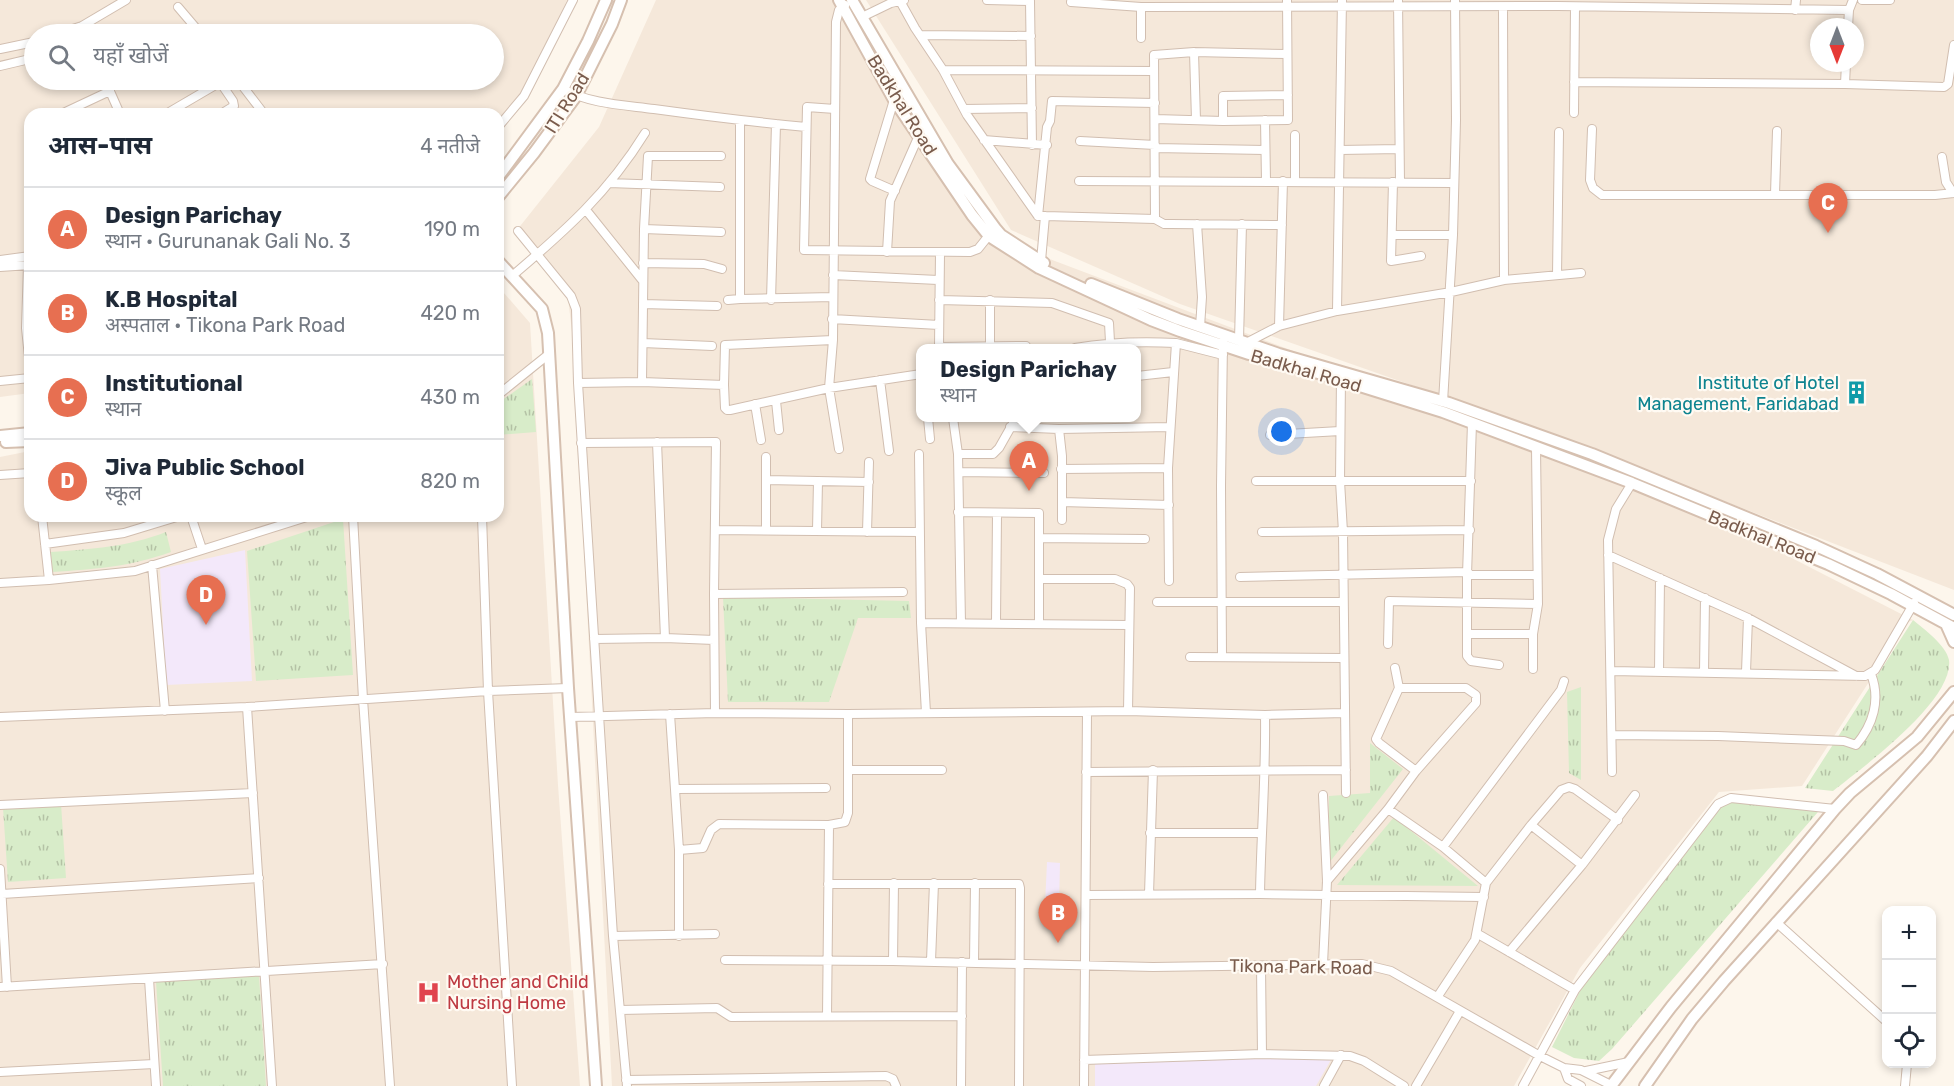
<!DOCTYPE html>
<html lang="hi">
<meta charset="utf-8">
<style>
body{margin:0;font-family:Rubik,"Noto Sans Devanagari",sans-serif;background:#f6f6f7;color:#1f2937}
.controls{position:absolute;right:18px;bottom:18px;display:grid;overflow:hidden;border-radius:12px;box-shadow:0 3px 9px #0003}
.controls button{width:54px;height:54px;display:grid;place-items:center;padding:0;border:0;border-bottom:2px solid #e0e1e3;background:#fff;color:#1f2937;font:30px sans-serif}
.compass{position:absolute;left:1810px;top:18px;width:54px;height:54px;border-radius:50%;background:#fff;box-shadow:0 3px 9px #0003;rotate:180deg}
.you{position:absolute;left:1282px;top:432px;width:21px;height:21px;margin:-15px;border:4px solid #fff;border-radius:50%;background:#1a73e8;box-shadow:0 0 0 9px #1a73e833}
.badge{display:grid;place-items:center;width:39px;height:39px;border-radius:50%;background:#e76f51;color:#fff;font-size:20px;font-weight:700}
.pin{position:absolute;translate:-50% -50px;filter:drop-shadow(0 2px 3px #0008)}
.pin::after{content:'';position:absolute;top:32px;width:21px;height:18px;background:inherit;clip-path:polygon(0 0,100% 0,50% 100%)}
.popup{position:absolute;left:916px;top:344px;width:225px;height:78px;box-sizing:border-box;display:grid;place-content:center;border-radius:12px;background:#fff;filter:drop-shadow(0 2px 4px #0005);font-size:20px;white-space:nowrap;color:#747a83}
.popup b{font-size:22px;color:#1f2937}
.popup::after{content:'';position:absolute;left:50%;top:100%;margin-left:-12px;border:12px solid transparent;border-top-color:#fff}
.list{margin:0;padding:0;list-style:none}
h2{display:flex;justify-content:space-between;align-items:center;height:78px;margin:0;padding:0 24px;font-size:26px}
h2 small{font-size:20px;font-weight:400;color:#747a83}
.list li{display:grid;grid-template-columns:39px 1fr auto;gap:18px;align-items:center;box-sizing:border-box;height:84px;padding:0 24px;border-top:2px solid #e0e1e3}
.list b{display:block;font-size:22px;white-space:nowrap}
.list p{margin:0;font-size:20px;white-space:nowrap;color:#747a83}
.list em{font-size:20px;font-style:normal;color:#747a83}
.icon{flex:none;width:33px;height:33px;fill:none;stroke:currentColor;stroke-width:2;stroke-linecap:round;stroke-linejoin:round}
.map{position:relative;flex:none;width:1954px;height:1086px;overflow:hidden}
.search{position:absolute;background:#fff;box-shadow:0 3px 9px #0003;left:24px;top:24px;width:480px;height:66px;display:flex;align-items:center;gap:15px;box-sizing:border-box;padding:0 21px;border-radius:33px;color:#747a83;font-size:22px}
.panel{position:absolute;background:#fff;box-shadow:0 3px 9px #0003;left:24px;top:108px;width:480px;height:414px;border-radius:18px}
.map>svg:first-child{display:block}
.residential{fill:#f5e8da;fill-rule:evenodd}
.education{fill:#f3e8fa}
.grass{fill:url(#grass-tufts)}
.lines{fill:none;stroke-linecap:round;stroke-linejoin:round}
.street-casing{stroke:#d1beb0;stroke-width:10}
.secondary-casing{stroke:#d6c0b0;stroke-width:14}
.street{stroke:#fff;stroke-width:8}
.secondary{stroke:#fff;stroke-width:10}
.labels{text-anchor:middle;stroke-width:4.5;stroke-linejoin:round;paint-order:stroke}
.street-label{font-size:18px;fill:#7a5c4d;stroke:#fffaf3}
.culture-label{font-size:18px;fill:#0d838f;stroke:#fffaf3;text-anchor:end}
.health-label{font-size:18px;fill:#be3a42;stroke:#fffaf3;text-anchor:start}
</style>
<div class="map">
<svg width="1954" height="1086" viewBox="0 0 1954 1086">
<defs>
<pattern id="grass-tufts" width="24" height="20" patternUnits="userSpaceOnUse" patternTransform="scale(1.5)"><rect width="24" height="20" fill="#d8ecc9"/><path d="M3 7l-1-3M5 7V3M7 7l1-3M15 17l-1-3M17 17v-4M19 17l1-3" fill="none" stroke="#b4c2a5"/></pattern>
</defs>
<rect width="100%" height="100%" fill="#fdf6ec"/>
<!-- residential -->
<path class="residential" d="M0,0H567L542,58L498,133V114H30V393L0,397ZM34,34H494V80H34Z
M656,0H852L994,238L1651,486L1913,620L1898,626L1903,629L1802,786L1719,792L1580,968L1514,1086H612L573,340L568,298L517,230L599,127ZM921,348H1137V418H921Z
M866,0H1954V590L1548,433L1180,304L1011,230ZM1819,27H1855V63H1819Z
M498,286L530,323L558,785L580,1086H0V457L30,451V516H498Z"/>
<!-- education -->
<path class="education" d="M245,550L252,681L166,685L160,569Z
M1047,862L1060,863L1059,905H1045Z
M1095,1058H1332L1316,1086H1095Z"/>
<!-- grass -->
<path class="grass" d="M532,379L536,432L498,435V403Z
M343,519L353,675L256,681L247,551Z
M166,532L171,552C128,567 97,569 52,572L51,552C92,549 127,547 166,532Z
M723,597L909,601L911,618H858L829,702H728Z
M1913,620C1924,629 1946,645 1949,660C1954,701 1862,768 1833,791L1805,788Z
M1581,687V780L1569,773L1567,692Z
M1370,743L1403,769L1329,863V796L1370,793Z
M1725,802L1824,805L1612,1049L1599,1061L1574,1058L1552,1047L1582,987Z
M61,804L66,878L8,882L3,808Z
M1394,817L1478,886L1337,885Z
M259,975L266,1086H163L156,982Z"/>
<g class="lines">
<defs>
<path id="street" d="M987,0L1030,1L1032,145
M1398,0L1400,182
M1862,0H1890
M900,1L915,28L943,70L967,115L1038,216
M1071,2L1141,7L1558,6L1849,10
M178,7L201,34
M1503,7L1504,280
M1795,10L1796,0
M862,17L891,3L904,0
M1848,27L1849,10L1853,0
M57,34L82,26L126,0
M920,35L1031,36
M1141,38V7
M0,49L34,42
M1194,52L1196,120
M0,66L34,58
M943,70L1154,71
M105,80L120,114
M238,80L264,114
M220,82L233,101L234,106L221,114
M1574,82L1845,84L1944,87L1948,84L1954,45
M1845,84L1846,63
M563,89C590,104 624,105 654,109C705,116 755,122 806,127
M894,100L870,179L872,181L895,191
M835,109L807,107L804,250L970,252L978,249L990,234
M964,109L1032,108
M1574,113L1575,7
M61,114L110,91
M166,114L224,80
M1155,119L1223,121L1288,120L1287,0
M1265,120L1266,181
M740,121V299L833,297
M1223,121V96L1288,95
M498,127L524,96L573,0
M1592,129L1590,180L1593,188L1602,195H1935L1954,193
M1295,135V182
M984,140L1047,145
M1080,141L1155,145
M1155,148L1265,150
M1340,150L1399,149
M1942,157L1946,182L1953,193
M1079,181L1454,183
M1393,182L1391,261L1421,256
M609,183L720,187
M1775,194L1777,131
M586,210L643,281
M1045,216L1155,219L1164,224H1171L1282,225
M1155,219L1154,55L1194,52L1287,54
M1197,224L1202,297L1200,327
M644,229L721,232
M518,231L571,296L576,309L578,383L594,636L613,936L627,1086
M1392,235H1453
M887,252L890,201L920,133
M0,260L30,256
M1041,261L1045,216H1038L1047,127L1050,121L1052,101L1155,103
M643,263L704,264L722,269
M28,265L26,328L30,367
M0,267L30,265
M833,275L938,280
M1557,275L1559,132
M512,276C565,231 608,193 645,133
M728,300L740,299
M771,300L776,124
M939,300L1052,303L1109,323L1110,342
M643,304L717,306
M1337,311L1342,0
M832,319L939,325
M1279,326L1283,181
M1239,340L1242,224
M643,343L712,346
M1246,343L1279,326L1337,311L1451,292L1504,280L1581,273
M939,347L1026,346
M939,348L940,253
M990,348V300
M1075,348C1110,342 1141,341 1176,343
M1137,376L1173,372
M1341,376L1340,481L1343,532L1346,793
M880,380L889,451
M0,381L30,378
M642,382L644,229L648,156H721
M578,383L642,382L724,385L725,408L727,410H730L829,388L921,374
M724,385L725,345L833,340
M498,395L549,354
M776,401L779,430
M1443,402L1453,235L1456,120L1455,0
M755,404L761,440
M928,418L930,439
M953,418L958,454L961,623
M1472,423L1467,575V656L1471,661L1499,665
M1010,427L1059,429L1170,427
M1059,429L1062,456V520
M1270,435L1340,431
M657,442L665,638
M581,443L716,442L714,594L715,713
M839,449L829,388L833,340L836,22L839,10L845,5
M919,454L921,623L926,713
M958,454H993L999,448L1016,418
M766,457V529
M1168,468L1169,581
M1061,469L1168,468L1176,343L1223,355
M959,472L1044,473
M0,475L30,473
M766,480L869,482
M1256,481H1471
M1062,502L1169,505
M958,512L1039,513V624
M42,516L49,580
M191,516L202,549
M353,516L363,699L390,1086
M482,516L488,691L512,1086
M715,530L920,532
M817,531L818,481
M867,532L869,462
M1262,532L1470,530
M1039,538L1145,539
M45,544L124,533L180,516
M1608,555L1748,618L1856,676
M152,565L165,711
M1467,575H1537
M1240,577L1468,572
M1039,579H1115L1127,584L1130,588L1128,711
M0,583L49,580L135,571L310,516
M714,594L903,592
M1157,602H1343
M996,622L997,514
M921,623L1129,625
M1468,634H1533
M594,639L665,638L714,640
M1388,644L1389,601L1538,604
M1222,656L1221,486L1223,342
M1190,657L1343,658
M1395,668L1399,688L1376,739L1379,743L1416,771
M1533,669V634L1538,604L1536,448
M1612,671L1865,676L1875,670L1914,603
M1659,672L1660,578
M1704,672L1705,598
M1746,672L1748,618
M247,707L272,1086
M670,714L679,850V936
M0,717L247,707L488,691L568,688
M571,717L715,713L848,714L1128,711L1265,715L1344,713
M1612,735L1718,736L1844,741L1856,745C1873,725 1881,700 1871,674
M848,770H942
M1086,772L1346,770
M1612,772L1608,540L1616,509L1632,483
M676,789L826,788
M1323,795L1327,881L1323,964
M0,805L253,793
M1388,809L1443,847L1486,883
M1531,825L1582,865
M1150,833H1261
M1443,847L1561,690L1564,681
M679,850L703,848L711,830L719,824L829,825L845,822L848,813V714
M0,869L7,987
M1327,881L1388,809L1416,771L1476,703V695L1466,688H1399
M828,884H1019L1020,888L1019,1086
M2,894L259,878
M1149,894L1153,770
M1260,894C1261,834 1266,775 1265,715
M1086,895L1260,894L1484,897
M1776,922L1886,1021
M1478,934L1575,990
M613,936L715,934
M1509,952L1582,865L1635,795
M725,960L893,961L1153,967L1362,964L1391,971L1540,1056L1564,1068L1581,1070L1613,1086
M893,961L894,883
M931,961L934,883
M974,962L975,883
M1261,966L1262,1054
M149,979L156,1086
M0,987L383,964
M1438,996L1475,940L1486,883L1531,825L1561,790L1569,787L1575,789L1618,820
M620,1010L717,1008L731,1017L962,1016
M827,1016L829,825
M1084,1060L1262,1054L1350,1056L1364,1061L1404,1086
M1564,1068L1568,1079L1581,1086
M1586,1071L1629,1062
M0,1072L154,1064
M626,1080L886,1076L893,1079L896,1086
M961,1086L962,962
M1084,1086L1087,712
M1324,1086L1341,1055
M1416,1086L1460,1011
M1523,1086L1575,990L1718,804L1731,798L1835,809
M1905,1086L1907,1064"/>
<path id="secondary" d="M839,0L894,100L972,215L989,236L1039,268L1151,320L1180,331L1249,354L1315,372L1443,412L1632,483L1828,564L1891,594L1954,628
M852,0L948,164L995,228L1001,235L1044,263
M498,177L563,89L588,41L606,0
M498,197L534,153L576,96L612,24L621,0
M498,261L542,309L548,333L568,688L596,1086
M1091,284L1178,319L1279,354L1449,403L1592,454L1816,546L1877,574L1954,615
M0,436L30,433
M6,442L30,441
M1946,624L1954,642
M1611,1086L1671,1007L1835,809L1850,793L1917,737L1954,692
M1645,1086L1692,1019L1724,981L1927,756L1954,721"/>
</defs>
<!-- street casing -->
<use href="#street" class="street-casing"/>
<!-- secondary casing -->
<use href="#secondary" class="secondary-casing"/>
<!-- street -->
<use href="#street" class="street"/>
<!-- secondary -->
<use href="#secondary" class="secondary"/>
</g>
<!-- icons -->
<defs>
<symbol id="building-bare" viewBox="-9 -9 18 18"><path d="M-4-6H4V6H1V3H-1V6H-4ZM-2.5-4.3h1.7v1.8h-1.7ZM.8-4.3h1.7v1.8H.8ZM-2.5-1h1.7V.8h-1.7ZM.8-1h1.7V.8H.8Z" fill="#0f9aa8" stroke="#fffaf3" stroke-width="2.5" paint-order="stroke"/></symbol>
<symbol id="hospital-bare" viewBox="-9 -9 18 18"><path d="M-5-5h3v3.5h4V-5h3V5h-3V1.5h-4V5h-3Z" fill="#e0444e" stroke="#fffaf3" stroke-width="2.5" paint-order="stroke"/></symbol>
</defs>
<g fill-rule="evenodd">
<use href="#building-bare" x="1840" y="376" width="33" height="33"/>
<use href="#hospital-bare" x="412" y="976" width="33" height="33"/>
</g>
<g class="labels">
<!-- street labels -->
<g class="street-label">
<text transform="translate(567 103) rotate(-58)" y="6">ITI Road</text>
<text transform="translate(902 105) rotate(58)" y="6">Badkhal Road</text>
<text transform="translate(1306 371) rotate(16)" y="6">Badkhal Road</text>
<text transform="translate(1762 537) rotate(22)" y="6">Badkhal Road</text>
<text transform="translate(1301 967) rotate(1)" y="6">Tikona Park Road</text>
</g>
<!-- culture labels -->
<g class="culture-label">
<text x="1839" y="389">Institute of Hotel<tspan x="1839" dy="21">Management, Faridabad</tspan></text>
</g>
<!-- health labels -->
<g class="health-label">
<text x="447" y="988">Mother and Child<tspan x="447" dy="21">Nursing Home</tspan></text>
</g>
</g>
</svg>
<div class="controls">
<button>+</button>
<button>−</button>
<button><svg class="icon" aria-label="locate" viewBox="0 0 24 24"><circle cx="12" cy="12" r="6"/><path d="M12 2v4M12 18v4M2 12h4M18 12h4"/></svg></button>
</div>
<svg class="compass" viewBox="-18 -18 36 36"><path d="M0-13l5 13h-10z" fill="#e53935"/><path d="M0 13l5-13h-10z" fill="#747a83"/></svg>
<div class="you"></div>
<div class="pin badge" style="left:1029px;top:491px">A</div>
<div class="popup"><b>Design Parichay</b>स्थान</div>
<div class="pin badge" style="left:1058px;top:943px">B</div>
<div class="pin badge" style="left:1828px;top:233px">C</div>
<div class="pin badge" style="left:206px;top:625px">D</div>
<div class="search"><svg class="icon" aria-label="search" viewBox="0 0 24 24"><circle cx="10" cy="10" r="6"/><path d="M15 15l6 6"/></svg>यहाँ खोजें</div>
<section class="panel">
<h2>आस-पास<small>4 नतीजे</small></h2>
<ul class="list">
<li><span class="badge">A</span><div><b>Design Parichay</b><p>स्थान · Gurunanak Gali No. 3</p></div><em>190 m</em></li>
<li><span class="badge">B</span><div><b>K.B Hospital</b><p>अस्पताल · Tikona Park Road</p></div><em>420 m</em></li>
<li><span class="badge">C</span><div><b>Institutional</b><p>स्थान</p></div><em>430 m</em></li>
<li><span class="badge">D</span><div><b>Jiva Public School</b><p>स्कूल</p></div><em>820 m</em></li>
</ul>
</section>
</div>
